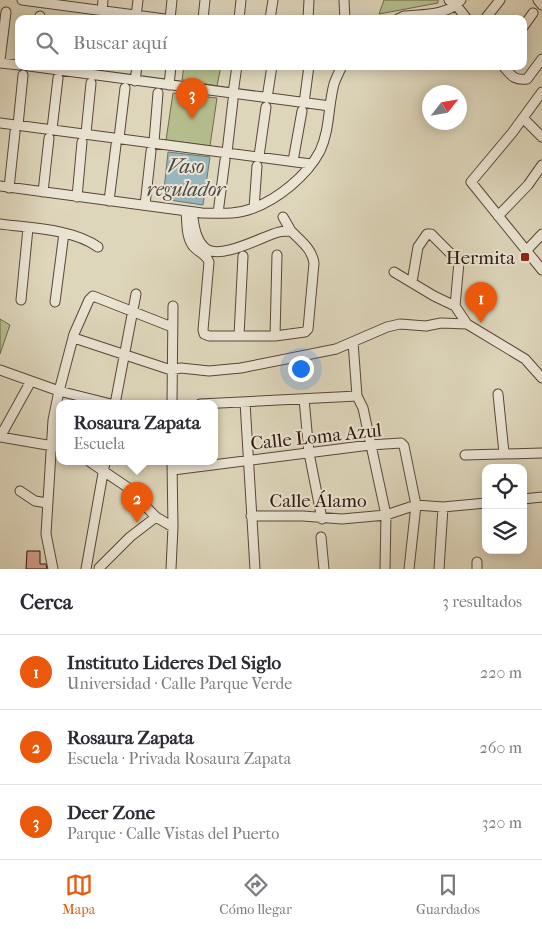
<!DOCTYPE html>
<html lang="es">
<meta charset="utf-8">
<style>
body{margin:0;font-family:"IM FELL French Canon",serif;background:#f2f2f3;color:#2b2b33}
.controls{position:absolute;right:15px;bottom:15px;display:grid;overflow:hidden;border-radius:10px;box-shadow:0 2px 12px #0003}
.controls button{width:45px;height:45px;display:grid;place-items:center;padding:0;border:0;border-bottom:1px solid #e1e1e2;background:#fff;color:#2b2b33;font:25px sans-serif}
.compass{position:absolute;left:422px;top:85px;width:45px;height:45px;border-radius:50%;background:#fff;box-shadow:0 2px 12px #0003;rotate:59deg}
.you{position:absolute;left:300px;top:368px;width:18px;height:18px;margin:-12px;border:4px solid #fff;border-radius:50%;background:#1a73e8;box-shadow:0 0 0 8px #1a73e833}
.badge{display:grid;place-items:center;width:32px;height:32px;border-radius:50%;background:#ea580c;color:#fff;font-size:16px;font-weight:700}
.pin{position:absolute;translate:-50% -41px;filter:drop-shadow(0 1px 2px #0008)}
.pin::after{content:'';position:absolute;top:26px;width:18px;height:15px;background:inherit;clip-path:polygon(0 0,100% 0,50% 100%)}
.popup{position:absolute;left:56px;top:400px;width:162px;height:65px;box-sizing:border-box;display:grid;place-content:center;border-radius:10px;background:#fff;filter:drop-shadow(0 1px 4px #0005);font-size:16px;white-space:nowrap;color:#7c7c81}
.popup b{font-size:19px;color:#2b2b33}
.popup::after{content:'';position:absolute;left:50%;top:100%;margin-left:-10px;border:10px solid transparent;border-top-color:#fff}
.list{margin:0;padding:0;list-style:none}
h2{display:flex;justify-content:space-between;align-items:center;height:65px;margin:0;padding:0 20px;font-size:21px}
h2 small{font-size:16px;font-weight:400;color:#7c7c81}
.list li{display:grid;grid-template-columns:32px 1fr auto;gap:15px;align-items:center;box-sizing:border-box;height:75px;padding:0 20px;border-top:1px solid #e1e1e2}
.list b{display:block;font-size:19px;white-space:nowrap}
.list p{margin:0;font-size:16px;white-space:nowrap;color:#7c7c81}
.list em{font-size:16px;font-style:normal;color:#7c7c81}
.icon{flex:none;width:28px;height:28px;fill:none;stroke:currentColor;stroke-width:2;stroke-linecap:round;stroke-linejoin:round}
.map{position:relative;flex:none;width:542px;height:569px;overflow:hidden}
.search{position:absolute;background:#fff;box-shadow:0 2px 12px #0003;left:15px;right:15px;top:15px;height:55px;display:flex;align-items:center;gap:12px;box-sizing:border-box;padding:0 18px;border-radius:10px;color:#7c7c81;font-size:19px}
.sheet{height:290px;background:#fff}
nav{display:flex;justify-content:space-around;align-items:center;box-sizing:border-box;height:70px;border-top:1px solid #e1e1e2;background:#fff;font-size:14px;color:#7c7c81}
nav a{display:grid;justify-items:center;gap:2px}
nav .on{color:#ea580c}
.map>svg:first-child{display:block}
.green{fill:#b5bd8d;stroke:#716a4d}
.water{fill:#99b6bc;stroke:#6e7676}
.building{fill:#d3a08d;stroke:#2d160d}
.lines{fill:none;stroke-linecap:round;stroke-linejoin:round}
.minor-casing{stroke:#594638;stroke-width:11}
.minor{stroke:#eae4d3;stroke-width:9}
.poi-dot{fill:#8f2418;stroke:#eae4d3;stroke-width:2}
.labels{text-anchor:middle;stroke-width:4;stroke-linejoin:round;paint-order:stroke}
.poi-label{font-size:19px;fill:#2d160d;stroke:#eae4d3;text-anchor:end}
.street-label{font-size:19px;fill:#2d160d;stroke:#eae4d3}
.water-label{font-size:20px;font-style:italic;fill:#4d4642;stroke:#eae4d3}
</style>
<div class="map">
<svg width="542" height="569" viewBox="0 0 542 569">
<rect width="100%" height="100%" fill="#ded6bb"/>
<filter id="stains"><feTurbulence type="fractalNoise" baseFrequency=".004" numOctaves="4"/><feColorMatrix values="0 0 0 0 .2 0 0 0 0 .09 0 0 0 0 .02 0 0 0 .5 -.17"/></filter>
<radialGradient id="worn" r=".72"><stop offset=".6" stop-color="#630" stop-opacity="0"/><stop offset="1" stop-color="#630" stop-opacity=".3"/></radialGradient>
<!-- green -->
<path class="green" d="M384,0H438V3L379,14Z
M184,66H221L217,86L182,80Z
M173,93L217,98L210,146L166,140Z
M0,319L10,325L0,354Z"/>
<!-- water -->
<path class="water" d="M168,152L210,157L203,205L163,199Z"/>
<!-- building -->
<path class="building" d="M27,551H40V564H46L47,569H26Z"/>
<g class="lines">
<defs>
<path id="minor" d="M22,0L165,19
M344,0L345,19
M449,0L456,5L467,19
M538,0L542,5
M102,11L103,0
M136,16L138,0
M39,19L40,16
M170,19L172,0
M203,19L205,0
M239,19L241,0
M270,19L273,0
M308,19L309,0
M398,19L404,16C423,14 447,16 461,0
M485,19L500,0
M523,27L533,13
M0,60L6,12
M0,63L19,65
M29,66L330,106
M503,66C511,75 514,81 527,79L542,59
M135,81L137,66
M169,85L171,66
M542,92L512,133L471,182L542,270
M233,93L237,66
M267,98L272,66
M304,103L309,66
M523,118L542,137
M0,123L311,164
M18,125L23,75
M52,129L58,78
M86,133L91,83
M119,138L125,88
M154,142L158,93
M227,152L233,100
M259,156L266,107
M293,161L302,111
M0,186L202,213C218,213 235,215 251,209C277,200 307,176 320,151C330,130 328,106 334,84C336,78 339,72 342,66
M9,188L15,132
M43,192L49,138
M77,197L82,142
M109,201L116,145
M145,205L151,151
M254,208L257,166
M186,211C187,222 186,237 193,246C198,252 207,255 209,262L203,330L204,334L209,336H275L305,332L308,329L314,263C312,249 301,241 291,231C287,231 283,231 279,232C263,236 220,261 205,248C195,239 194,224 192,212
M218,213L225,160
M498,216L528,185L542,165
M283,217L291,231
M0,224C30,228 73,229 98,247
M526,251L542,234
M394,272L434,296L455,306L467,324
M412,282L418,247L427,234H431L459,262L455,306
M21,300L28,228
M55,302L64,233
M239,336L243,256
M275,336L277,255
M74,338L171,370L181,368L209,371L241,368L336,349L387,327L400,324L426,326L441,323L467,324L525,359L542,378
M353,342L357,396L363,408L386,515L385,569
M0,370L59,391L111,404
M498,394L504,453
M304,399L309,453L322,519
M245,402L255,569
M115,404L136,294
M172,404L173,306
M200,404L357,396
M0,437L31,381
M0,437L59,447
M465,455L542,453
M90,462L127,487L156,517L173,527
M173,470L370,445L401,443L404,446L416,505L409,569
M20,491L35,501L47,503
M523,499L542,497
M251,516H303L342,519L386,515L416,505L443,507L486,503
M321,537L324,569
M477,562V569
M99,568L130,537L156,517
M53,569L46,534L53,420L59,391L74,334L89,300L93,296L172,327
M86,569L105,462
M171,569L173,527L172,462
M439,569L443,507"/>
</defs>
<!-- minor casing -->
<use href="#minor" class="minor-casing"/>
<!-- minor -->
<use href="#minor" class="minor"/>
</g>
<!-- markers -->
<rect class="poi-dot" x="520" y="252" width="10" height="10" rx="2.5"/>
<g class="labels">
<!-- poi labels -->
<g class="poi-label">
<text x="515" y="264">Hermita</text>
</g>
<!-- street labels -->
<g class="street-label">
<text transform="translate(316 436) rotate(-6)" y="7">Calle Loma Azul</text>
<text x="318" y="507">Calle Álamo</text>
</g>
<!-- water labels -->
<g class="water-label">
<text x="186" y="173">Vaso<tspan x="186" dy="23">regulador</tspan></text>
</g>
</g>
<rect width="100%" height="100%" filter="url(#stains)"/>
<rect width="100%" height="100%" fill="url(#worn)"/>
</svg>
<div class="controls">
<button><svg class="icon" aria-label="locate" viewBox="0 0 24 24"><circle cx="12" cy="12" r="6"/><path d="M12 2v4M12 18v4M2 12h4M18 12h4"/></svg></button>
<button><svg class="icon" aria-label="layers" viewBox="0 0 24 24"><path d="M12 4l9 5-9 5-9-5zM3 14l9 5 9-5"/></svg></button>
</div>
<svg class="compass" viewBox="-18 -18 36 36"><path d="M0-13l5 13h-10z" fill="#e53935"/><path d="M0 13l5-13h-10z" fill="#7c7c81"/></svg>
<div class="you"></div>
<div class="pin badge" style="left:481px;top:323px">1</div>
<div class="pin badge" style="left:137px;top:523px">2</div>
<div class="popup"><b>Rosaura Zapata</b>Escuela</div>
<div class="pin badge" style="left:192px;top:119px">3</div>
<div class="search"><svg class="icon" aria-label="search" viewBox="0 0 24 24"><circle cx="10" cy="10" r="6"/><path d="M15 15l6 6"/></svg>Buscar aquí</div>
</div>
<section class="sheet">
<h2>Cerca<small>3 resultados</small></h2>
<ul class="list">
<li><span class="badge">1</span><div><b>Instituto Lideres Del Siglo</b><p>Universidad · Calle Parque Verde</p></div><em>220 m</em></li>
<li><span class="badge">2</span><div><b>Rosaura Zapata</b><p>Escuela · Privada Rosaura Zapata</p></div><em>260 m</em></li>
<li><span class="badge">3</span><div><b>Deer Zone</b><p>Parque · Calle Vistas del Puerto</p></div><em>320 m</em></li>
</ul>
</section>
<nav>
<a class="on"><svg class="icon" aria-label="map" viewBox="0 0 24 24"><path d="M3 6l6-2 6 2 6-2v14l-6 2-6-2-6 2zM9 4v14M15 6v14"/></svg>Mapa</a>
<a><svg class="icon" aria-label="directions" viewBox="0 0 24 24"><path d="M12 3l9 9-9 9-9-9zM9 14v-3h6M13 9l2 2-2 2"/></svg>Cómo llegar</a>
<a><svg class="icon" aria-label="saved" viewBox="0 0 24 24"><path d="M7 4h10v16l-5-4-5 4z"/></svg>Guardados</a>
</nav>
